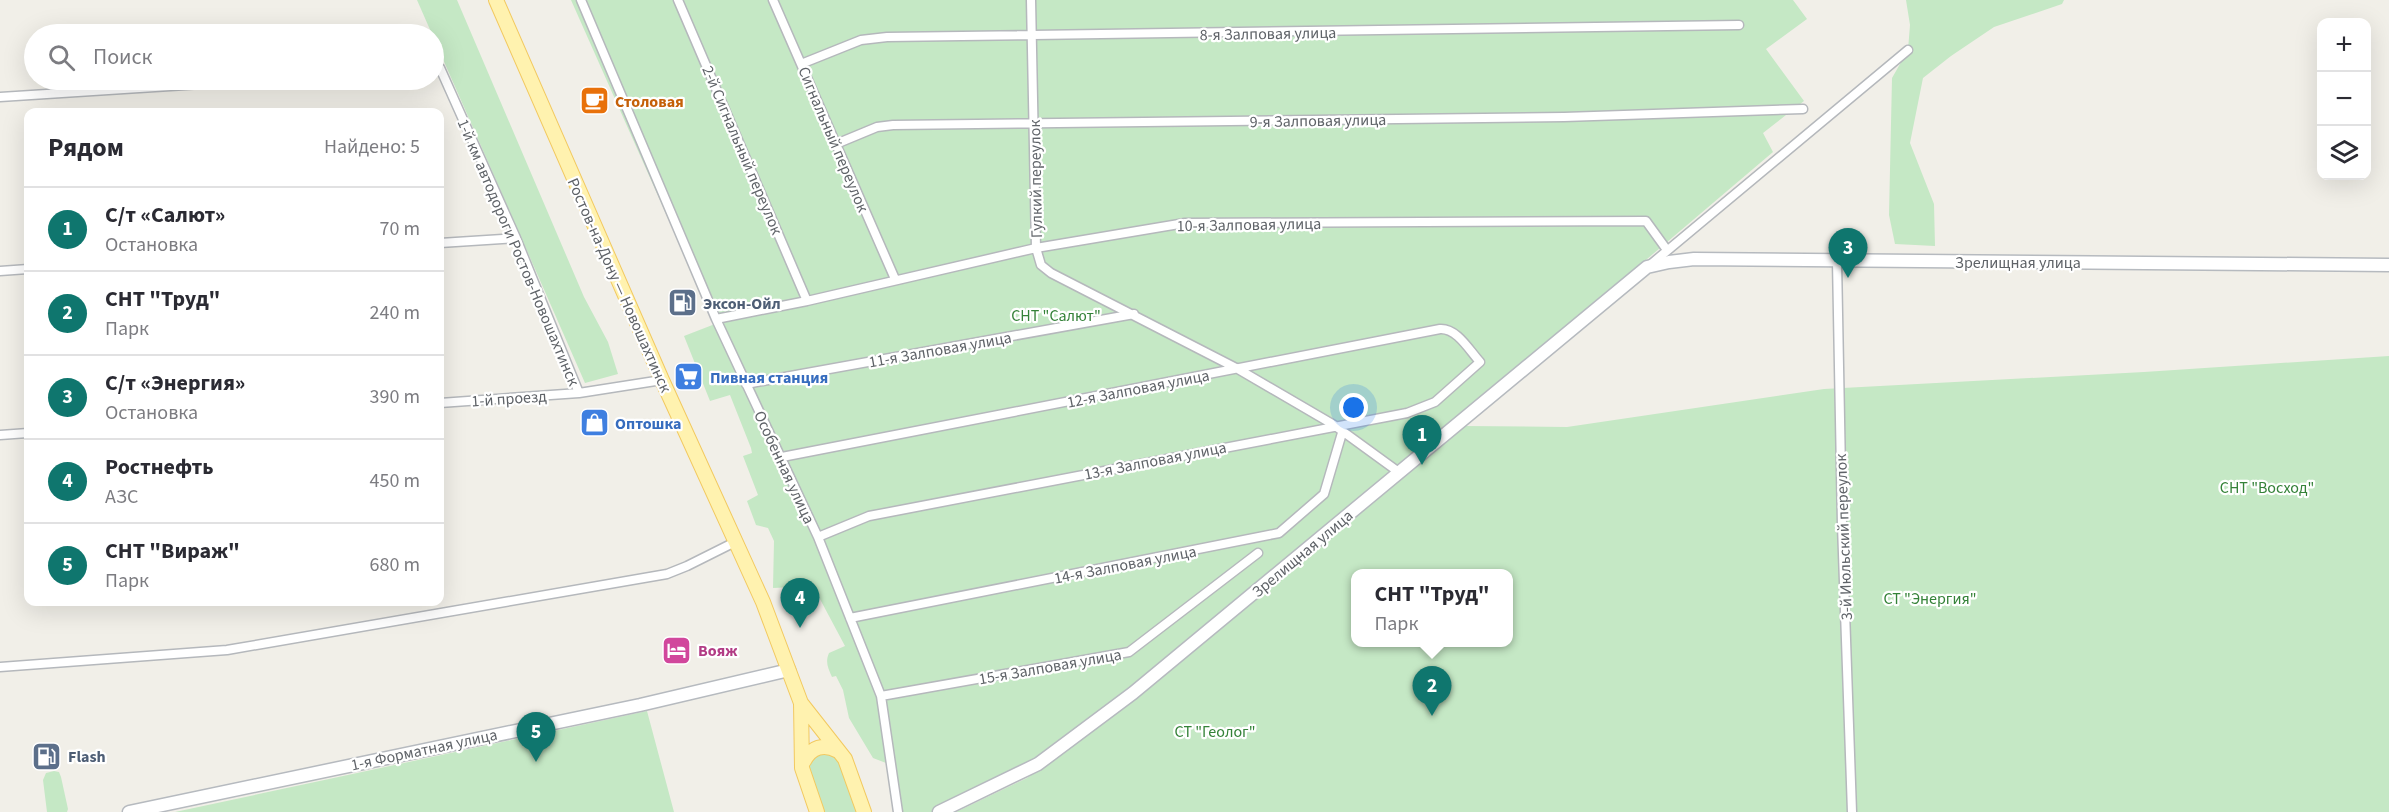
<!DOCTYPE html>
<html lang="ru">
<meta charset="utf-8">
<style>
body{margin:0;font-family:"Source Sans 3",sans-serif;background:#f2f2f3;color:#2b2b33}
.controls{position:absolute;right:18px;top:18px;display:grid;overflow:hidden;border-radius:12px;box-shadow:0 6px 24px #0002}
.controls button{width:54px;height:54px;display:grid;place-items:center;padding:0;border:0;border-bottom:2px solid #e1e1e2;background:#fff;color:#2b2b33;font:30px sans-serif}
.you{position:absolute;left:1354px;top:408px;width:21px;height:21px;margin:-15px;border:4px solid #fff;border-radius:50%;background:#1a73e8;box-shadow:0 0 0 9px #1a73e833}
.badge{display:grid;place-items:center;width:39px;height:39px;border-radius:50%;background:#0f766e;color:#fff;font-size:20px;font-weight:700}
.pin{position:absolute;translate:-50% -50px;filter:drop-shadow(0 2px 3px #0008)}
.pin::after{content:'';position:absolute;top:32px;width:21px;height:18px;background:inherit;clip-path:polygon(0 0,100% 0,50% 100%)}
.popup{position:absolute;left:1351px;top:569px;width:162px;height:78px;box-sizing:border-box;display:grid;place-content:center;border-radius:12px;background:#fff;filter:drop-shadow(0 2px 4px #0005);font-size:20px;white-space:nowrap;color:#7c7c81}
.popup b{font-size:22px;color:#2b2b33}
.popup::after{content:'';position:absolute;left:50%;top:100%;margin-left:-12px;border:12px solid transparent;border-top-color:#fff}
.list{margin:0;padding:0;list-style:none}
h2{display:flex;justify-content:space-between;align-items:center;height:78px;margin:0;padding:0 24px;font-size:26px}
h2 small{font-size:20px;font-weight:400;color:#7c7c81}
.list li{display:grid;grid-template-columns:39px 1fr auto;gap:18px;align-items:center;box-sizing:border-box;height:84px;padding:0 24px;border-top:2px solid #e1e1e2}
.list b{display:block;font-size:22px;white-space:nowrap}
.list p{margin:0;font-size:20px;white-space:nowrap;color:#7c7c81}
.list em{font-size:20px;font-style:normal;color:#7c7c81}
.icon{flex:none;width:33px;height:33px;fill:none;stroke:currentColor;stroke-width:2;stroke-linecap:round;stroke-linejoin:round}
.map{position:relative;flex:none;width:2389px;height:812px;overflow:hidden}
.search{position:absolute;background:#fff;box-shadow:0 6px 24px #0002;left:24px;top:24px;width:420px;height:66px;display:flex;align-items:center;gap:15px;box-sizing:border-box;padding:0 21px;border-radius:33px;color:#7c7c81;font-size:22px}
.panel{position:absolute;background:#fff;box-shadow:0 6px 24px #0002;left:24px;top:108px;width:420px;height:498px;border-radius:12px}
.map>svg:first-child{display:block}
.green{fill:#c5e8c5;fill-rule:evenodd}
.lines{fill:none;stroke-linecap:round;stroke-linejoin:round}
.street-casing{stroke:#b5b8bc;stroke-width:11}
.secondary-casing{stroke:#b6babf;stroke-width:15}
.primary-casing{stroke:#f2c960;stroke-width:16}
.street{stroke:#fff;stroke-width:8}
.secondary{stroke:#fff;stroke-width:12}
.primary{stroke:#fff2af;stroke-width:14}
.labels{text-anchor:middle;stroke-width:4.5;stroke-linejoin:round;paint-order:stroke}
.street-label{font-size:16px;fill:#5f6368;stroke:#fff}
.food-label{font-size:16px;font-weight:bold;fill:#c56008;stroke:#fff;text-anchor:start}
.service-label{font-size:16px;font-weight:bold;fill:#4e5e75;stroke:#fff;text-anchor:start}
.park-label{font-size:16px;fill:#348238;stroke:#fff}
.shop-label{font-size:16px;font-weight:bold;fill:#366cbe;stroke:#fff;text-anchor:start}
.hotel-label{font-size:16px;font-weight:bold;fill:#b23c85;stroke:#fff;text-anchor:start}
</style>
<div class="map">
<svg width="2389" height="812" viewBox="0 0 2389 812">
<rect width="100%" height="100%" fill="#f1efe8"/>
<!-- green -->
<path class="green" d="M417,0H457L584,297L608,342L618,374L585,383Z
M571,0H1793L1807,19L1766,49L1804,101L1763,133L1773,152L1454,423L1146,676L1025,768L932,812H896L886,749V763L873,758L849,718L843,690L836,676L832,677C828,668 825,662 829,653L845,646L813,586L773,588L774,541L768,528L756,525L747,501L758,495L743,456L752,453L751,448L730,395L710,401L684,336L715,324Z
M1906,0H2064L2062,4L1994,27L1951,56L1923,78L1910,143L1934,204L1935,246L1895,244L1889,215L1892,78L1908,50L1910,25Z
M2389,356V812H956L1027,778L1072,747L1294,562L1464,426L1567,427L1824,389L2144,372ZM1356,574H1508V642H1356Z
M647,711L674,812H175Z
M827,752L838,758L858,812H823L808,768L815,755Z
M54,771L59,772L61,777L68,809L67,812H47L43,780L46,773Z"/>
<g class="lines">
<defs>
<path id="street" d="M581,0L716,319L818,537L881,696L898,812
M678,0L807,301
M773,0L895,279
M1031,0L1036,248L1041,265L1051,273L1238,369L1334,425L1400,473
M801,64L861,40L887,37L1739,25
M434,68H440L516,238L579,393L662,380
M0,97L264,80
M836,144L877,127L893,125L1564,117L1803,109
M440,243L516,238
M1837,261L1842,525L1852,812
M1650,265L1908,50
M0,271L28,269
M716,319L807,301L1036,248L1185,223L1646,221L1667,250
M746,384L1134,314
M440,403L579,393
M0,435L28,433
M782,457L1440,329C1457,328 1469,350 1480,362L1435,402L1407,413L869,516L818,537
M850,618L1279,533L1324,494L1342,433
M0,667L227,650L667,574L687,566L735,542
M881,696L1129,652L1258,553"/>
<path id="secondary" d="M129,812L640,705L789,670
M939,812L1038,764L1133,693L1647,267L1669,262L1694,259L2389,265"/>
<path id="primary" d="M496,0L662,380L763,602L801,703L845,759L864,812
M801,703L802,768L817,812
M804,761C811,747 824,743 838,751"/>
</defs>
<!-- street casing -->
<use href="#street" class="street-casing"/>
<!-- secondary casing -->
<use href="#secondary" class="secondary-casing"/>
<!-- primary casing -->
<use href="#primary" class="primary-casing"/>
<!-- street -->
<use href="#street" class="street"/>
<!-- secondary -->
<use href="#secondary" class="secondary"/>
<!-- primary -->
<use href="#primary" class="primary"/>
</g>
<!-- icons -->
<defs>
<symbol id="cafe-square" viewBox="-11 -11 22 22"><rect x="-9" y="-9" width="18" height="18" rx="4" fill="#e8710a" stroke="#fff"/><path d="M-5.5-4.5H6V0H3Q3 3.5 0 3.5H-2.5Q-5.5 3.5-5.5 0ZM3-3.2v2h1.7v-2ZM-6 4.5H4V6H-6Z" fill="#fff"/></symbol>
<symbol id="fuel-square" viewBox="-11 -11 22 22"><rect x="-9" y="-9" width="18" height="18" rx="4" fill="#5c6f8a" stroke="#fff"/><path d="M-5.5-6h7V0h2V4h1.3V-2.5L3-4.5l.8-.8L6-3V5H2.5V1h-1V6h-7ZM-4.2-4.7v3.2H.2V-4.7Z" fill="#fff"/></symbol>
<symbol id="supermarket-square" viewBox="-11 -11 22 22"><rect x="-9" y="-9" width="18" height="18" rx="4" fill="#3f7fe0" stroke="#fff"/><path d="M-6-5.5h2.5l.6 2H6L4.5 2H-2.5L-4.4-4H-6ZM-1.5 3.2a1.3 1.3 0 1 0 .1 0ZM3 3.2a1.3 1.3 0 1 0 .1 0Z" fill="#fff"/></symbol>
<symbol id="shop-square" viewBox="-11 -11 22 22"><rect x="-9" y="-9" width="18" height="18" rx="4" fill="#3f7fe0" stroke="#fff"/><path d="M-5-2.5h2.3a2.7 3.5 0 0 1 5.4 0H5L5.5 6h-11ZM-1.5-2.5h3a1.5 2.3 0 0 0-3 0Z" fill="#fff"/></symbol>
<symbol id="hotel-square" viewBox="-11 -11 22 22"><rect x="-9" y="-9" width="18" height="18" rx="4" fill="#d1479c" stroke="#fff"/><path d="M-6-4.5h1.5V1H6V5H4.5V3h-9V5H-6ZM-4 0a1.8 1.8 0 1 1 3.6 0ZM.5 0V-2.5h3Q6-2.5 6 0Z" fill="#fff"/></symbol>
</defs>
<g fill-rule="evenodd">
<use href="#cafe-square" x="578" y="84" width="33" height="33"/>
<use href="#fuel-square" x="666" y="286" width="33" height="33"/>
<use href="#supermarket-square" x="672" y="360" width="33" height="33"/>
<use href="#shop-square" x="578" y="406" width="33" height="33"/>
<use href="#hotel-square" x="660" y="634" width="33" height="33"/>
<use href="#fuel-square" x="30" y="740" width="33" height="33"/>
</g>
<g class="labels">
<!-- street labels -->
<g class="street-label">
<text transform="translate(1268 33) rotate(-1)" y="6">8-я Залповая улица</text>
<text transform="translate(1318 120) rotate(-1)" y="6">9-я Залповая улица</text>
<text transform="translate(834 139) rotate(67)" y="6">Сигнальный переулок</text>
<text transform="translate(743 150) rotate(67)" y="6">2-й Сигнальный переулок</text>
<text transform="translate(1035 179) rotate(-91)" y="6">Гулкий переулок</text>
<text transform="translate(1249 224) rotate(-1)" y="6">10-я Залповая улица</text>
<text transform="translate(519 252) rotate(67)" y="6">1-й км автодороги Ростов-Новошахтинск</text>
<text x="2018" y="268">Зрелищная улица</text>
<text transform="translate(620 285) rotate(66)" y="6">Ростов-на-Дону — Новошахтинск</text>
<text transform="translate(940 349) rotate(-10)" y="6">11-я Залповая улица</text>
<text transform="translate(1138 388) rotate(-11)" y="6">12-я Залповая улица</text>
<text transform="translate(509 398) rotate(-4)" y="6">1-й проезд</text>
<text transform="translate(1155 460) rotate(-11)" y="6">13-я Залповая улица</text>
<text transform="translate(785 467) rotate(65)" y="6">Особенная улица</text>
<text transform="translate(1843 537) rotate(-92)" y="6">3-й Июльский переулок</text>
<text transform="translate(1302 553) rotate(-40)" y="6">Зрелищная улица</text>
<text transform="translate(1125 564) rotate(-11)" y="6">14-я Залповая улица</text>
<text transform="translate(1050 666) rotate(-10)" y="6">15-я Залповая улица</text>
<text transform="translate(424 749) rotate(-12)" y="6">1-я Форматная улица</text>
</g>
<!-- food labels -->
<g class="food-label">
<text x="615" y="107">Столовая</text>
</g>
<!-- service labels -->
<g class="service-label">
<text x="703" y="309">Эксон-Ойл</text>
<text x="68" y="762">Flash</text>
</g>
<!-- park labels -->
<g class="park-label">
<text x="1056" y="321">СНТ "Салют"</text>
<text x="2267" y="493">СНТ "Восход"</text>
<text x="1930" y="604">СТ "Энергия"</text>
<text x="1215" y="737">СТ "Геолог"</text>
</g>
<!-- shop labels -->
<g class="shop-label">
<text x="710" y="383">Пивная станция</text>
<text x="615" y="429">Оптошка</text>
</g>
<!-- hotel labels -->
<g class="hotel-label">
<text x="698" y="656">Вояж</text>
</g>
</g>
</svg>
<div class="controls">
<button>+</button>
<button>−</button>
<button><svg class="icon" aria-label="layers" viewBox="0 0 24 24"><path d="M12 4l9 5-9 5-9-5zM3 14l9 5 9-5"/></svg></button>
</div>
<div class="you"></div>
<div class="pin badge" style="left:1422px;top:465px">1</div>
<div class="pin badge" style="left:1432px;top:716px">2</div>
<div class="popup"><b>СНТ &quot;Труд&quot;</b>Парк</div>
<div class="pin badge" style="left:1848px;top:278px">3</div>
<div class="pin badge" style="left:800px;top:628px">4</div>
<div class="pin badge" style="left:536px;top:762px">5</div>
<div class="search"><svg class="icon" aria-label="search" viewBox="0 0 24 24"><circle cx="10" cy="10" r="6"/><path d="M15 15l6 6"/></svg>Поиск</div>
<section class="panel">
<h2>Рядом<small>Найдено: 5</small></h2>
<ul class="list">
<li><span class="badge">1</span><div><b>С/т «Салют»</b><p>Остановка</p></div><em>70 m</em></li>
<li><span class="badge">2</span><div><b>СНТ &quot;Труд&quot;</b><p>Парк</p></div><em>240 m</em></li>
<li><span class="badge">3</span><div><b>С/т «Энергия»</b><p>Остановка</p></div><em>390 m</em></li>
<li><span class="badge">4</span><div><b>Ростнефть</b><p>АЗС</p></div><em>450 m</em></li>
<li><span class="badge">5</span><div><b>СНТ &quot;Вираж&quot;</b><p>Парк</p></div><em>680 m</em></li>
</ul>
</section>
</div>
